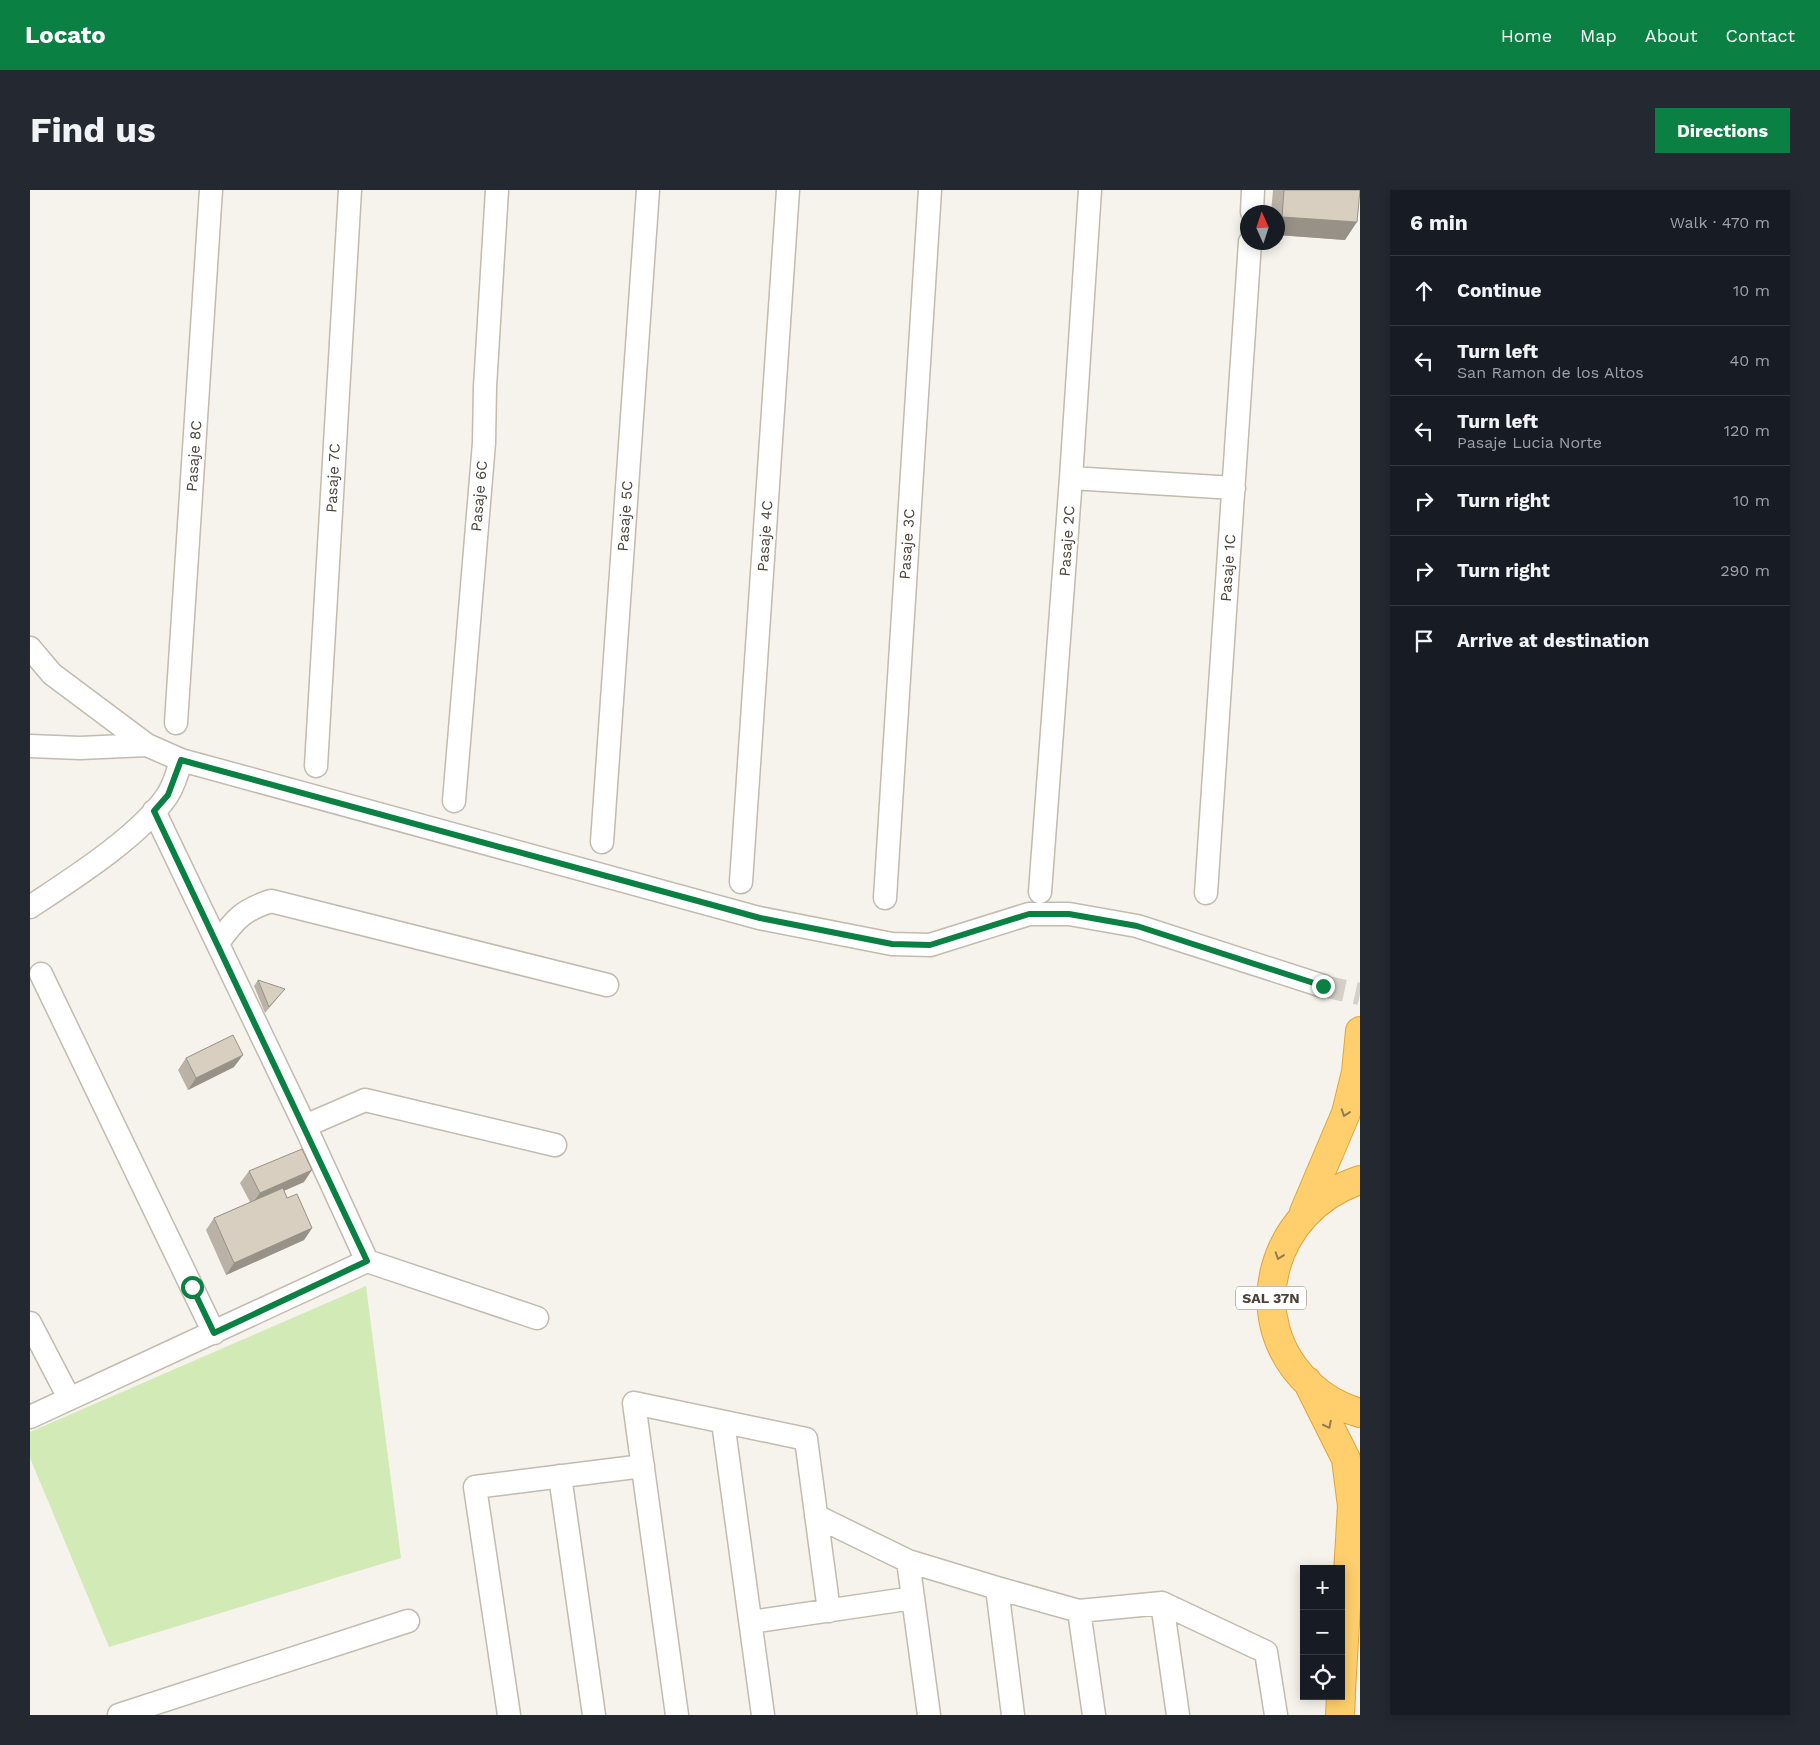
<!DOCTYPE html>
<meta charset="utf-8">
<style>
body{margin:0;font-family:"Work Sans",sans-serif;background:#242831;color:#f1f3f6}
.controls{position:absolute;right:15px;bottom:15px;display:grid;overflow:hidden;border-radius:0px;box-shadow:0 2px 12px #0003}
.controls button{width:45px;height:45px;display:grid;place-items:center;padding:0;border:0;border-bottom:1px solid #363941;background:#171b24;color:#f1f3f6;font:25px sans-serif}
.compass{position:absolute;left:1210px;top:15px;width:45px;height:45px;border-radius:50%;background:#171b24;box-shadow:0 2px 12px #0003;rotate:357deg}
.stop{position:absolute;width:15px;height:15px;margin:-11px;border:4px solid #0b8043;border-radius:50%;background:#fff}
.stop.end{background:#0b8043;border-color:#fff;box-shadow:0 1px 5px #0008}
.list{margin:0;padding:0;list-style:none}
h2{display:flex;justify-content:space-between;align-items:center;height:65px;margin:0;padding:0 20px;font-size:21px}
h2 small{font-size:16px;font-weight:400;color:#9ea1a6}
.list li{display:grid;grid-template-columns:32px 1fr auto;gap:15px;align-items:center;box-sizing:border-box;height:70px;padding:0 20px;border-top:1px solid #363941}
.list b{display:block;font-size:19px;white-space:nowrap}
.list p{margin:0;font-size:16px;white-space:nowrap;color:#9ea1a6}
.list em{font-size:16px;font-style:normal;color:#9ea1a6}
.icon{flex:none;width:28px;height:28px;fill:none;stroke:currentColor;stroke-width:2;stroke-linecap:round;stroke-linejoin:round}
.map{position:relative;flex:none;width:1330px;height:1525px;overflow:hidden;border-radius:0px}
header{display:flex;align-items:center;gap:30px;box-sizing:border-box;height:70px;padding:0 25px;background:#0b8043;color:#fff}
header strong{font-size:24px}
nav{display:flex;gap:28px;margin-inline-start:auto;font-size:18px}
.intro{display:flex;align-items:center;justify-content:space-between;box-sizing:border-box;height:120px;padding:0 30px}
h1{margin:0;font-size:35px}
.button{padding:12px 22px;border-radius:0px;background:#0b8043;color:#fff;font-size:18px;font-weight:700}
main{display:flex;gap:30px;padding:0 30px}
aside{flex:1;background:#171b24;border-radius:0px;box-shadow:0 2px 12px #0003}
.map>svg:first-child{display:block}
.green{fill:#d2eab5}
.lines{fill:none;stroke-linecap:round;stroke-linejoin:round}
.street-tunnel{stroke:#d4d0c8;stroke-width:22;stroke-dasharray:22 11;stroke-linecap:butt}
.street-casing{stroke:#c2bbae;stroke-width:25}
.highway-casing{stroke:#e0a43c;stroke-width:30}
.street{stroke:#fff;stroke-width:22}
.highway{stroke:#ffcf6e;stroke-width:28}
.wall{fill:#bab2a6}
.shaded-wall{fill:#979187}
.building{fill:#d8cfc1;stroke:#979187}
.oneway{stroke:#937c4e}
.route{stroke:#0b8043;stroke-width:6}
.labels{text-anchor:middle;stroke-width:5;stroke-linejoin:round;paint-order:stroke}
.shield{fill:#fff;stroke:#817c74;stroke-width:1}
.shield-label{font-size:14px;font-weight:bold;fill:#4b4439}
.street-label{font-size:15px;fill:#4b4439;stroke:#fff}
</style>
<header>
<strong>Locato</strong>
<nav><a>Home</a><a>Map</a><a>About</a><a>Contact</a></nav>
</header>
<div class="intro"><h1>Find us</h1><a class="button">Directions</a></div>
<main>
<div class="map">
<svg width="1330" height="1525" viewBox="0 0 1330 1525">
<rect width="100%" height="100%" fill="#f6f3ec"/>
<!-- green -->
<path class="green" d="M336,1096L371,1368L79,1457L0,1268V1242Z"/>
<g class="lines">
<!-- street-tunnel -->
<path class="street-tunnel" d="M1293,796L1330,804"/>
<defs>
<path id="street" d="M1222,22L1223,0
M1041,288L1204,298
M0,458L22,484L117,555L151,570L729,728L862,754L900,755L999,724H1039L1107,736L1293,796
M146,533L181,0
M0,556L50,558L117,555
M286,576L320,0
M424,611L454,253L455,197L467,0
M124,621L275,936L337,1071
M572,652L618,0
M711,692L758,0
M1010,702L1041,288L1060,0
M1176,703L1220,52
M855,708L900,0
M0,717C42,689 109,647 137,606C144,595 148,582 151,570
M188,753C205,729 213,720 241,711L577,795
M11,784L184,1143
M275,936L335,910L525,955
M0,1133L39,1208
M0,1227L337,1071L507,1128
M693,1232L733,1525
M530,1286L564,1525
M786,1326L878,1371L967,1398L1049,1421L1132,1413L1236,1462L1246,1525
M878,1371L899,1525
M967,1398L983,1525
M1132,1413L1148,1525
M1049,1421L1064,1525
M721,1432L883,1408
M89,1525L378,1431
M479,1525L445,1297L613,1276
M647,1525L604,1213L776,1249L799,1421"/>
<path id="highway" d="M1330,990C1242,1019 1209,1129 1280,1195C1294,1208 1312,1218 1330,1223
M1274,1022L1316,923L1326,882L1330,841
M1277,1191L1316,1269L1322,1316L1311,1501
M1310,1525L1311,1506"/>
</defs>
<!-- street casing -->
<use href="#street" class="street-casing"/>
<!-- highway casing -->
<use href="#highway" class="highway-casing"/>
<!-- street -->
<use href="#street" class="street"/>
<!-- highway -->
<use href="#highway" class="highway"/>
</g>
<!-- wall -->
<path class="wall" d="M1243,0H1330L1315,50L1248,45V22H1241Z
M228,790L250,805L235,823L224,796Z
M156,868L204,877L158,900L148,880Z
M219,981L274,992L254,1001L257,1008L282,1038L274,1050L196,1085L176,1040L184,1028L220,1012L210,993Z"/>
<!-- shaded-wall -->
<path class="shaded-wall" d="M1252,27L1327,32L1315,50L1248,45V33Z
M213,865L204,877L158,900L166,888Z
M282,980L274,992L221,1015L230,1003Z
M282,1038L274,1050L196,1085L204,1073Z"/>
<!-- building -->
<path class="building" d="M1254,0H1330L1327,32L1252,27Z
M228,790L255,799L239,817Z
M203,845L213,865L166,888L156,868Z
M272,959L282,980L230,1003L219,981Z
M253,998L257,1008L267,1004L282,1038L204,1073L184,1028Z"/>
<!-- one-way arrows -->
<defs><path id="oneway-chevron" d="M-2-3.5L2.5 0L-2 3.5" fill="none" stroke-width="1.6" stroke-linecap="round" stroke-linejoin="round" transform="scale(1.25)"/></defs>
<g class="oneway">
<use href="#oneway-chevron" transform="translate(1315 923) rotate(109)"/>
<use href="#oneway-chevron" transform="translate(1249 1066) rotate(109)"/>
<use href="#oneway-chevron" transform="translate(1298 1235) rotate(63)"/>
</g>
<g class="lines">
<!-- route -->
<path class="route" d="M162,1097L184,1143L337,1071L124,621L138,605L151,570L730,728L862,754L900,755L999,724H1039L1107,736L1293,796"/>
</g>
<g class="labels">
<!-- shield labels -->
<rect class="shield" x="1206" y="1096.5" width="70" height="23" rx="4"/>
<g class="shield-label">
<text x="1241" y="1113">SAL 37N</text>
</g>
<!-- street labels -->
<g class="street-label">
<text transform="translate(164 266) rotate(-86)" y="5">Pasaje 8C</text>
<text transform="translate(303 288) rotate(-87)" y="5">Pasaje 7C</text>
<text transform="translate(449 306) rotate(-85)" y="5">Pasaje 6C</text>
<text transform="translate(595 326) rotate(-86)" y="5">Pasaje 5C</text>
<text transform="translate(735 346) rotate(-86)" y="5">Pasaje 4C</text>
<text transform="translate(1037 351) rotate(-86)" y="5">Pasaje 2C</text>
<text transform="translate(877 354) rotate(-86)" y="5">Pasaje 3C</text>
<text transform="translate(1198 378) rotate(-86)" y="5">Pasaje 1C</text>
</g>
</g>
</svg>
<div class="controls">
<button>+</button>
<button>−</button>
<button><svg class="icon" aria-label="locate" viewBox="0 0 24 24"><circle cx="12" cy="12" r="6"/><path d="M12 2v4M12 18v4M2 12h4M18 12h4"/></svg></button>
</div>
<svg class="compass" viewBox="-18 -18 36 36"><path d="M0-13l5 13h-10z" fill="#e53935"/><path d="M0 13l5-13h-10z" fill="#9ea1a6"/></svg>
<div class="stop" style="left:162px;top:1097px"></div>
<div class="stop end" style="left:1293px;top:796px"></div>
</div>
<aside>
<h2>6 min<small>Walk · 470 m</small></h2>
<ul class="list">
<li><svg class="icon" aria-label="ahead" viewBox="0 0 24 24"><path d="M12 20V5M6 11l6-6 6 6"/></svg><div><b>Continue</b></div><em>10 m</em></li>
<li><svg class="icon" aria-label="left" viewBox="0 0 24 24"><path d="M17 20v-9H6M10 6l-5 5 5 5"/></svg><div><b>Turn left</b><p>San Ramon de los Altos</p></div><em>40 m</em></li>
<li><svg class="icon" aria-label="left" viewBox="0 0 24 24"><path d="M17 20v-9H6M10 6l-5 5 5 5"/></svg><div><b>Turn left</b><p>Pasaje Lucia Norte</p></div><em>120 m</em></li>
<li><svg class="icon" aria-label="right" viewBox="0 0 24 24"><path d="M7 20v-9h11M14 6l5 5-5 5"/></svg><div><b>Turn right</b></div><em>10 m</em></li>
<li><svg class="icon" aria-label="right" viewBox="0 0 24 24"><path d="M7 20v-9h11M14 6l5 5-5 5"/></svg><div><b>Turn right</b></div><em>290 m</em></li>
<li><svg class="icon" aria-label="arrive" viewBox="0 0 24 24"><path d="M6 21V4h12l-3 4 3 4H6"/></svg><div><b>Arrive at destination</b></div></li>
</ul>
</aside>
</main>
